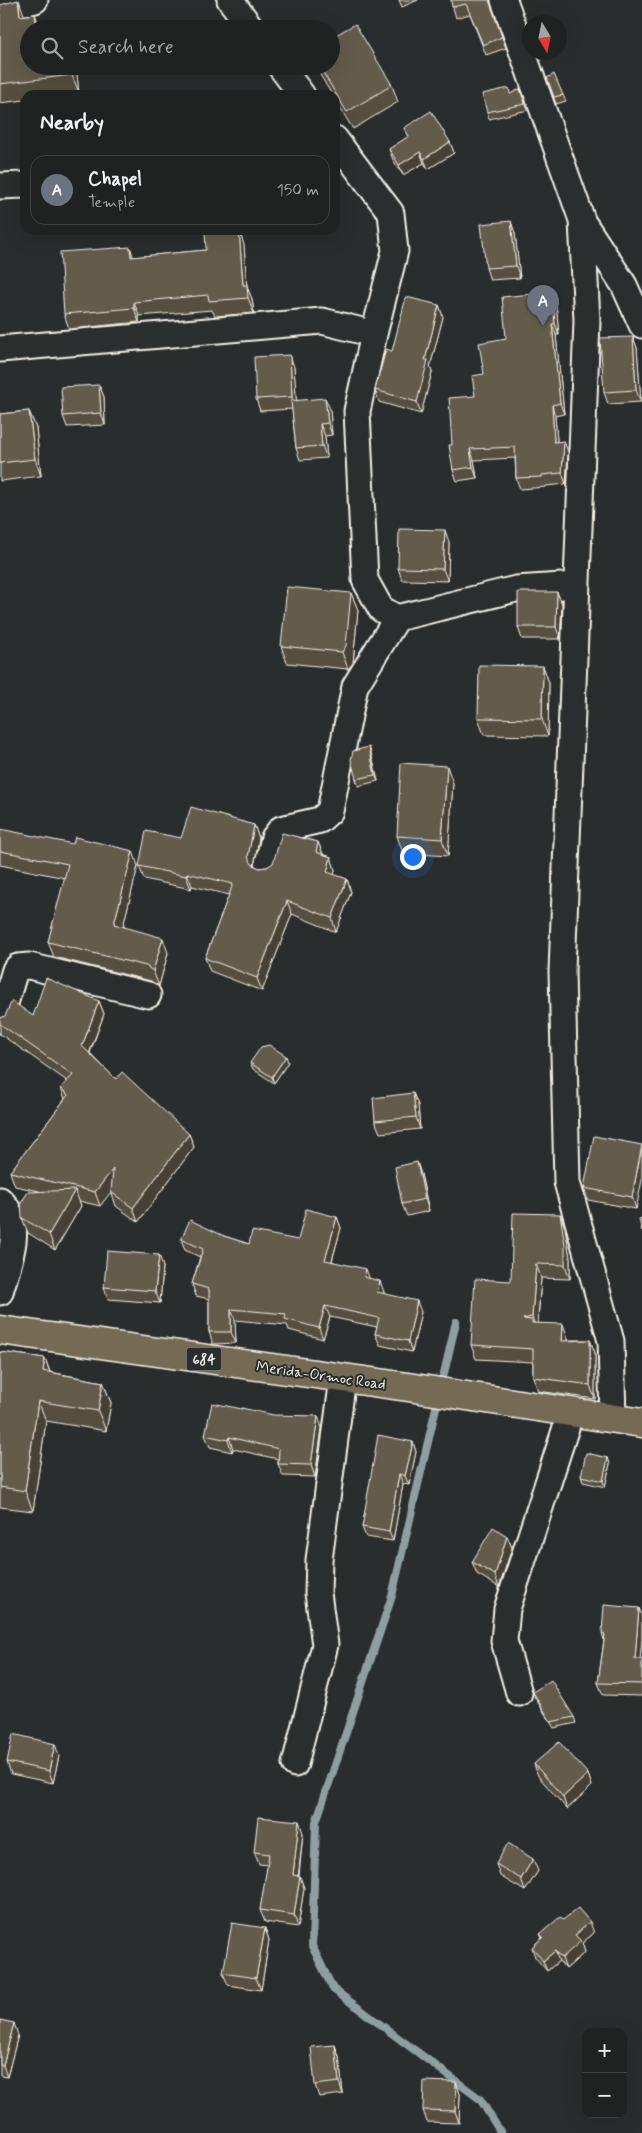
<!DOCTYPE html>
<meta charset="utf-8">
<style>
body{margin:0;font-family:Mynerve,sans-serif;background:#2d2f2f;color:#f1f3f6}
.controls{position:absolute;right:15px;bottom:15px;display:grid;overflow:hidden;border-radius:10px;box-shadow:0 5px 20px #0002}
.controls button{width:45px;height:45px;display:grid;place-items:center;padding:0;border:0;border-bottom:1px solid #3d3f40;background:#202222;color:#f1f3f6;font:25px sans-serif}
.compass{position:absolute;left:522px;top:15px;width:45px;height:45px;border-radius:50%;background:#202222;box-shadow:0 5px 20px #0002;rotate:170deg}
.you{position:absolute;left:412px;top:856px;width:18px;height:18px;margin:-12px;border:4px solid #fff;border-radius:50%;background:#1a73e8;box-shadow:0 0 0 8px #1a73e833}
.badge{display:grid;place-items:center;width:32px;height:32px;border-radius:50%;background:#b45309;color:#fff;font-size:16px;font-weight:700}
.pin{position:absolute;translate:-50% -41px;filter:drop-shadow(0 1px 2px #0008)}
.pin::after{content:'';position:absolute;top:26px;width:18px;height:15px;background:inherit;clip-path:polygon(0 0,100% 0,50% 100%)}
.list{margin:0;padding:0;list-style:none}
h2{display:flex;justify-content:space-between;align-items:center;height:65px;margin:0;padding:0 20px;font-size:21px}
h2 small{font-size:16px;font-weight:400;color:#a2a4a5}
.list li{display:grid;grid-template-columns:32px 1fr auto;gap:15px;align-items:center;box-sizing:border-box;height:70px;margin:0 10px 10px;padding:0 10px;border:1px solid #3d3f40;border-radius:15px}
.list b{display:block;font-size:19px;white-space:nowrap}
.list p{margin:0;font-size:16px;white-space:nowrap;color:#a2a4a5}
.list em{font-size:16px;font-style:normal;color:#a2a4a5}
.icon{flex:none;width:28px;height:28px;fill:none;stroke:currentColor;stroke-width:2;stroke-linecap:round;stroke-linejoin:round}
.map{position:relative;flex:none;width:642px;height:2133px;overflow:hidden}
.search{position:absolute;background:#202222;box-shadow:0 5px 20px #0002;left:20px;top:20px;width:320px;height:55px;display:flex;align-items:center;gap:12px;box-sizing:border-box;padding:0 18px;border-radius:28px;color:#a2a4a5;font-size:19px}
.panel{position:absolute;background:#202222;box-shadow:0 5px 20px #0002;left:20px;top:90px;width:320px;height:145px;border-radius:15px}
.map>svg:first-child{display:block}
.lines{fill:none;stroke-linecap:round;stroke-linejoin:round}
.stream{stroke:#8f9fa1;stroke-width:8}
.street-casing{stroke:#f4f1e8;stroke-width:29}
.highway-casing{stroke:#f4f1e8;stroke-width:31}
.street{stroke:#2a2d2e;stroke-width:25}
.highway{stroke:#746b52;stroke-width:28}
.wall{fill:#564f41;stroke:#f4f1e8}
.shaded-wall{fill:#464035;stroke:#f4f1e8}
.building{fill:#645c4c;stroke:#f4f1e8}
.labels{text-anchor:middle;stroke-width:4;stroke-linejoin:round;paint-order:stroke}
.shield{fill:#2a2d2e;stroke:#b7b6b0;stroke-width:1}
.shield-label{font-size:14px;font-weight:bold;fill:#f4f1e8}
.street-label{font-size:15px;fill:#f4f1e8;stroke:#2a2d2e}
</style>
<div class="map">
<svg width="642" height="2133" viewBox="0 0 642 2133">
<rect width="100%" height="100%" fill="#2a2d2e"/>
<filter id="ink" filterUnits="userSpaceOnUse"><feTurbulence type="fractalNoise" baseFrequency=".02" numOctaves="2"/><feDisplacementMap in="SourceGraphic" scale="10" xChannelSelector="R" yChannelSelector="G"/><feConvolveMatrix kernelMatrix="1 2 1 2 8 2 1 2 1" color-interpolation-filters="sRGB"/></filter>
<g filter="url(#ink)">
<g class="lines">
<!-- stream -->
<path class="stream" d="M456,1322L392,1596L316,1822L312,1946L333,1989L480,2099L501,2133"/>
<defs>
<path id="street" d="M230,0L252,29
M504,0L582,220L587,321L562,971L567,1182L611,1341L613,1419
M0,10L35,0
M280,66L302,95
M335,139L391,213L395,251L374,334
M0,186L25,185
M582,221L624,285L642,325
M0,349L322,321L374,334L357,411L365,580L381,609L397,618L516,589L577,585
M267,867L274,838L281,829L320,820L330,811L355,686L397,618
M0,1020L15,970L18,967L29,966L148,995
M0,1200C26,1225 8,1262 0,1292
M519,1693L504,1641L507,1609L571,1412
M295,1764L325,1645L318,1593L319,1560L343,1378"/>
<path id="highway" d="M0,1330L408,1387L642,1423"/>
</defs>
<!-- street casing -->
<use href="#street" class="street-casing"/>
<!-- highway casing -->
<use href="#highway" class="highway-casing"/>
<!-- street -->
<use href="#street" class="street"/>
<!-- highway -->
<use href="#highway" class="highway"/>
</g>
<!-- wall -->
<path class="wall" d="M399,0H418L402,7Z
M451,0L490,5L506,48L486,55L470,14L456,18Z
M0,5L24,15L35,14L40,29H29L76,66L79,93L66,95H25V100L0,103Z
M315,66H331L392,85L398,102L353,129L335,100V95H332Z
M547,78L563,95L566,101L556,104Z
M520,89L528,110L489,119L487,112L511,94Z
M404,128L450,142L454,153L428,169L424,163L403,175L393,160L389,149L408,137Z
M239,230L244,245L247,287L252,299L254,313L215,316L212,310L139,316V322L69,329L64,314L130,247L133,257L206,250Z
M515,233L520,278L490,280L486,268Z
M552,292L556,303L559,335H556L564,414L555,416L557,442L568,452L566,484L546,486V487L520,489L516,478L515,458L474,460L477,478L457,481L453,470L452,445L475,396L484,374L506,338Z
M439,305L443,317L430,367L432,372L421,414L379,402L375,390L392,351Z
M633,337L637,348L641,402L608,404L604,392Z
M294,367L296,400L330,409L332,435L325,436L327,458L300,460L296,448L292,409L260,411L256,399Z
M99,385L104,397L105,425L67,427L63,416Z
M29,411L36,428L41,476L0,481V414Z
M449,542L448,581L402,580L398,568Z
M557,592L562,604L560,639H522L518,627Z
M351,593L358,610L353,663L348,669L287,663L281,646Z
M543,666L549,683L548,736L484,735L478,718Z
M369,747L371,753L378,781L358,786L356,779Z
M453,783L448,856L403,853L397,836Z
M254,825L259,838L254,865L259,868L267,867L318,842L323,854L331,857L335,870L334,875L347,879L351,892L336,932L292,914L262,991L210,971L205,958L229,895L192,886L191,889L144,879L139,866L181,838Z
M0,829L138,866L123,926L168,953L159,986L151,981L54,957L48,942L65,878L0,865Z
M99,1001L104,1014L90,1053L116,1079L189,1134L194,1147L138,1222L116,1206L111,1191L100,1206L79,1201L81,1206L55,1250L28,1233L22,1218L39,1191L15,1186L10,1172L65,1099L61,1088L67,1081L0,1034V1018L33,1016Z
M288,1062L274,1083L253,1069L250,1063Z
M413,1093L418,1105L420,1129L380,1133L375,1121Z
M642,1145L636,1209L588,1200L584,1188Z
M421,1174L429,1211L407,1216L402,1204Z
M560,1214L565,1228L570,1258V1279L541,1278L538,1323L568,1338V1340H590L595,1353V1399L538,1391L533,1377V1362L476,1359L471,1345L511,1281Z
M337,1217L341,1228L332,1261L369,1279L384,1292V1294L421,1312L412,1352L380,1345L375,1334L377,1327L330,1317L323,1339L289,1330L287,1325L235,1320L236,1343L213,1344L209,1332V1299L196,1296L192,1284L200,1257L185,1250L181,1239L224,1236L249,1244L298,1240Z
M159,1255L163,1267L160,1303L108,1299L104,1287Z
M0,1352L45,1358L50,1372L103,1382L111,1403L106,1431L46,1421L33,1511L0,1507Z
M322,1428L315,1477L283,1476L278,1464V1459L233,1449L232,1452L210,1447L205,1435Z
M413,1442L416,1452L409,1485L403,1484L393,1541L366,1537L362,1527Z
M608,1458L610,1464L605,1487L583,1482L581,1476Z
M507,1536L512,1548L499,1587L477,1574L472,1562Z
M642,1616V1639L640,1659H642V1696L603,1695L598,1683L604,1640L602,1633Z
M533,1692L574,1717L576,1723L554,1728L535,1698Z
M59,1756L53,1783L11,1774L7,1762Z
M534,1764L588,1774L592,1786L567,1809L538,1776Z
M303,1833L299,1876L304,1888L298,1927L265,1922L260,1910L268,1865L259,1864L254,1852Z
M496,1864L538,1871L525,1891L500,1876Z
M563,1920L594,1933L582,1943L585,1952L566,1969L559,1961L547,1971L535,1957L532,1947L542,1938L540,1934Z
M265,1928L269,1940L261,1990L228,1985L223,1973Z
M0,2020L18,2035L7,2077L0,2076Z
M335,2045L339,2057L343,2094L319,2097L315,2085Z
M456,2082L460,2094L459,2123L427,2122L423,2110Z"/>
<!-- shaded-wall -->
<path class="shaded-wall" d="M19,0L25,18L20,16Z
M35,14L40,29H37Z
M71,66H76L79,93L72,75Z
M450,142L454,153L428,169L424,159Z
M420,152L424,163L403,175L399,165Z
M511,221L515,233L520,278L516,266Z
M239,230L244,245L247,287L252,299L254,313L243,285Z
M130,247L135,262L131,257Z
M552,292L556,303L559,335L555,324Z
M134,302L139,316V322L134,308Z
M439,305L443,317L430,367L432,372L421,414L417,402L425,360Z
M552,324L556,335L564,414L560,403Z
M633,337L637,348L641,402L636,390Z
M290,355L294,367L297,409L292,397Z
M99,385L104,397L105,425L101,413Z
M325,398L330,409L332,435L328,423Z
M552,405L555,416L558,453L554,442Z
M29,411L36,428L41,476L35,459Z
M320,424L325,436L327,458L322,446Z
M564,441L568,452L566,484L562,473Z
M470,449L474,460L477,478L473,467Z
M445,530L449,542L448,581L443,569Z
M557,592L562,604L560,639L556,627Z
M351,593L358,610L353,663L348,669L342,652Z
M543,666L549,683L548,736L542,719Z
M369,747L371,753L378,781L375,775Z
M447,766L453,783L448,856L442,839Z
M254,825L259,838L253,871L248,857Z
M318,842L323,855L316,852Z
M133,851L138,866L120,939L114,924Z
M331,857L335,870L332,885L327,872Z
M187,873L192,886L191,889L186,876Z
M347,879L351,892L336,932L332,918Z
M287,901L292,914L262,991L257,978Z
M163,938L168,953L159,986L153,971Z
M99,1001L104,1014L87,1059L82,1046Z
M286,1056L288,1062L274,1083L272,1077Z
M413,1093L418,1105L420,1129L416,1117Z
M189,1134L194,1147L138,1222L133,1208Z
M642,1146V1180L636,1209L632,1197Z
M417,1162L421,1174L429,1211L425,1199Z
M113,1169L118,1183L100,1206L95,1192Z
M75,1190L81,1206L55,1250L49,1234Z
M560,1214L565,1228L570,1258V1279L565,1265Z
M337,1217L341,1228L329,1271L325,1260Z
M159,1255L163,1267L160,1303L155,1291Z
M536,1264L541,1278L537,1331L532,1317Z
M366,1269L370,1280L364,1277Z
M380,1281L384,1292L382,1303L377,1292Z
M417,1301L421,1312L412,1352L408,1341Z
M325,1306L330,1317L323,1339L319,1328Z
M231,1309L235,1320L236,1343L231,1332Z
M563,1324L568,1338L567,1355L562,1341Z
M590,1340L595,1353V1399L590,1385Z
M45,1358L52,1379L43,1371Z
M103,1382L111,1403L106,1431L98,1411Z
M38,1401L46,1421L33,1511L25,1491Z
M318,1416L322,1428L315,1477L311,1465Z
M229,1437L233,1449L232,1452L228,1440Z
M413,1442L416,1452L409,1485L405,1476Z
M608,1458L610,1464L605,1487L603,1481Z
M399,1474L403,1484L393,1541L389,1532Z
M507,1536L512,1548L499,1587L495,1575Z
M639,1608L642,1616V1639L639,1671L635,1659Z
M55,1744L59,1756L53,1783L49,1771Z
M588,1774L592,1786L567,1809L563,1797Z
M299,1821L303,1833L297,1887L293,1875Z
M533,1859L538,1871L525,1891L521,1879Z
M300,1876L304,1888L298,1927L294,1915Z
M590,1922L594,1933L582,1943L585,1952L566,1969L562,1958L575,1935Z
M265,1928L269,1940L261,1990L256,1978Z
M555,1951L559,1961L547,1971L543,1961Z
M14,2023L18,2035L7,2077L3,2065Z
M335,2045L339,2057L343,2094L339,2082Z
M456,2082L460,2094L459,2123L455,2111Z"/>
<!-- building -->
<path class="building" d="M18,0L20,16L35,14L37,29H29V66H71L72,75L0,84V5Z
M451,0H489L502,37L483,45L466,4L452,7Z
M355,24L392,85L347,112L319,66H331V38Z
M554,74L563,95L554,97L547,78Z
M509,88L510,94L520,89L525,104L487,112L482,94Z
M431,111L450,142L424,159L420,152L399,165L389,149L409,136L404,128Z
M511,221L516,266L486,268L481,224Z
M239,230L243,285H247L248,298L209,301L208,295L134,302V308L64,314L60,252L130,247L131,257L206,250L205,232Z
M552,292L555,324H552L560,403L552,405L554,442L564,441L562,473L542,475V477L516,478L515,447L470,449L473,467L453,470L449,445H452L449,398L475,396L472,376L484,374L479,343L506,338L502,297Z
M406,297L439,305L425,360H428L417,402L375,390L386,349L392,351Z
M633,337L636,390L604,392L600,338Z
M290,355L292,397L256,399L254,357Z
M99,385L101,413L63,416L61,387Z
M325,398L328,423L320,424L322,446L296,448L291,401Z
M29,411L35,459L0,463V414Z
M399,529L445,530L443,569L398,568Z
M287,587L351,593L346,646L342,652L281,646Z
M518,592H557L556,627H518Z
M479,665L543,666L542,719L478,718Z
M369,747L375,775L356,779L351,760L353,751Z
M401,763L447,766L442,839L397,836Z
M191,807L254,825L248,857L252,864L259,868L267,867L273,863L282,833L318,842L316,852L331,857L327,872L347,879L332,918L287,901L257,978L205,958L233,884L187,873L186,876L139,866L146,831L181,838Z
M0,829L73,844L75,837L133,851L114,924L163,938L153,971L146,966L48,942L68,864L0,851Z
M46,978L99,1001L82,1046L116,1079L122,1072L189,1134L133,1208L111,1192L113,1169L95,1192L10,1172L68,1095L61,1088L73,1075L0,1024V1018L5,1016L12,1001L33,1016Z
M269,1045L286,1056L272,1077L250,1063L261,1047Z
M413,1093L416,1117L375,1121L373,1098Z
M594,1136L642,1145L632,1197L584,1188Z
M417,1162L425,1199L402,1204L395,1167Z
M75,1190L49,1234L22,1218L21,1203L28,1192Z
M306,1209L337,1217L325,1260L366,1269L364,1277L380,1281L377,1292L417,1301L408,1341L375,1334L379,1318L325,1306L319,1328L285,1319L286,1314L231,1309V1332H209V1289L192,1284L203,1249L181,1239L190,1220L224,1236L249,1244L252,1231L298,1240Z
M513,1213L560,1214L565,1245V1265L536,1264L532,1317L523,1319L532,1320V1323L563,1324L562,1341L590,1340V1385L533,1377V1349L471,1345L475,1279L511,1281Z
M642,1218V1232L639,1219Z
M107,1251L159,1255L155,1291L104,1287Z
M0,1352L45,1358L43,1371L103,1382L98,1411L38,1401L25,1491L0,1487Z
M212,1403L242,1409V1408L273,1415L318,1416L311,1465L278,1464L279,1449L229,1437L228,1440L205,1435Z
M378,1435L413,1442L405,1476L399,1474L389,1532L362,1527Z
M586,1453L608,1458L603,1481L581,1476Z
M493,1527L507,1536L495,1575L472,1562Z
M604,1605L639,1608L635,1659H642V1684L598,1683L605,1634L602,1633Z
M551,1680L574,1717L551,1722L533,1692Z
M13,1734L55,1744L49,1771L7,1762Z
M559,1742L588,1774L563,1797L534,1764Z
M258,1817L299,1821L293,1875L300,1876L294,1915L260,1910L269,1854L254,1852Z
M508,1843L533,1859L521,1879L496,1864Z
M578,1908L590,1922L575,1935L581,1941L562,1958L555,1951L543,1961L532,1947L543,1937L540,1934L560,1917L563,1920Z
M232,1923L265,1928L256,1978L223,1973Z
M0,2020L14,2023L3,2065H0Z
M335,2045L339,2082L315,2085L311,2047Z
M424,2081L456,2082L455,2111L423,2110Z"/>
</g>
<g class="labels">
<!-- shield labels -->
<rect class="shield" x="186.5" y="1347.5" width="35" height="23" rx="4"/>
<g class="shield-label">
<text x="204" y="1364">684</text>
</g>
<!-- street labels -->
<g class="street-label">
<text transform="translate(321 1375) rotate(8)" y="5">Merida-Ormoc Road</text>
</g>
</g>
</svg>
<div class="controls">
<button>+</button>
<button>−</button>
</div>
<svg class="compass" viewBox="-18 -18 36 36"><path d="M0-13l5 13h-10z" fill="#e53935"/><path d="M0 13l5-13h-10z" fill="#a2a4a5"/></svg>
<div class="you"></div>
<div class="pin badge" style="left:543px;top:326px;background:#6b7280">A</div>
<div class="search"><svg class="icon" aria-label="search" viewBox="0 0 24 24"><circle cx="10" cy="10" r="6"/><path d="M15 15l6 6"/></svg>Search here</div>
<section class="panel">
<h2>Nearby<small></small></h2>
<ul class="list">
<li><span class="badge" style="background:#6b7280">A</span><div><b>Chapel</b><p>Temple</p></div><em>150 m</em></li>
</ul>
</section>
</div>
